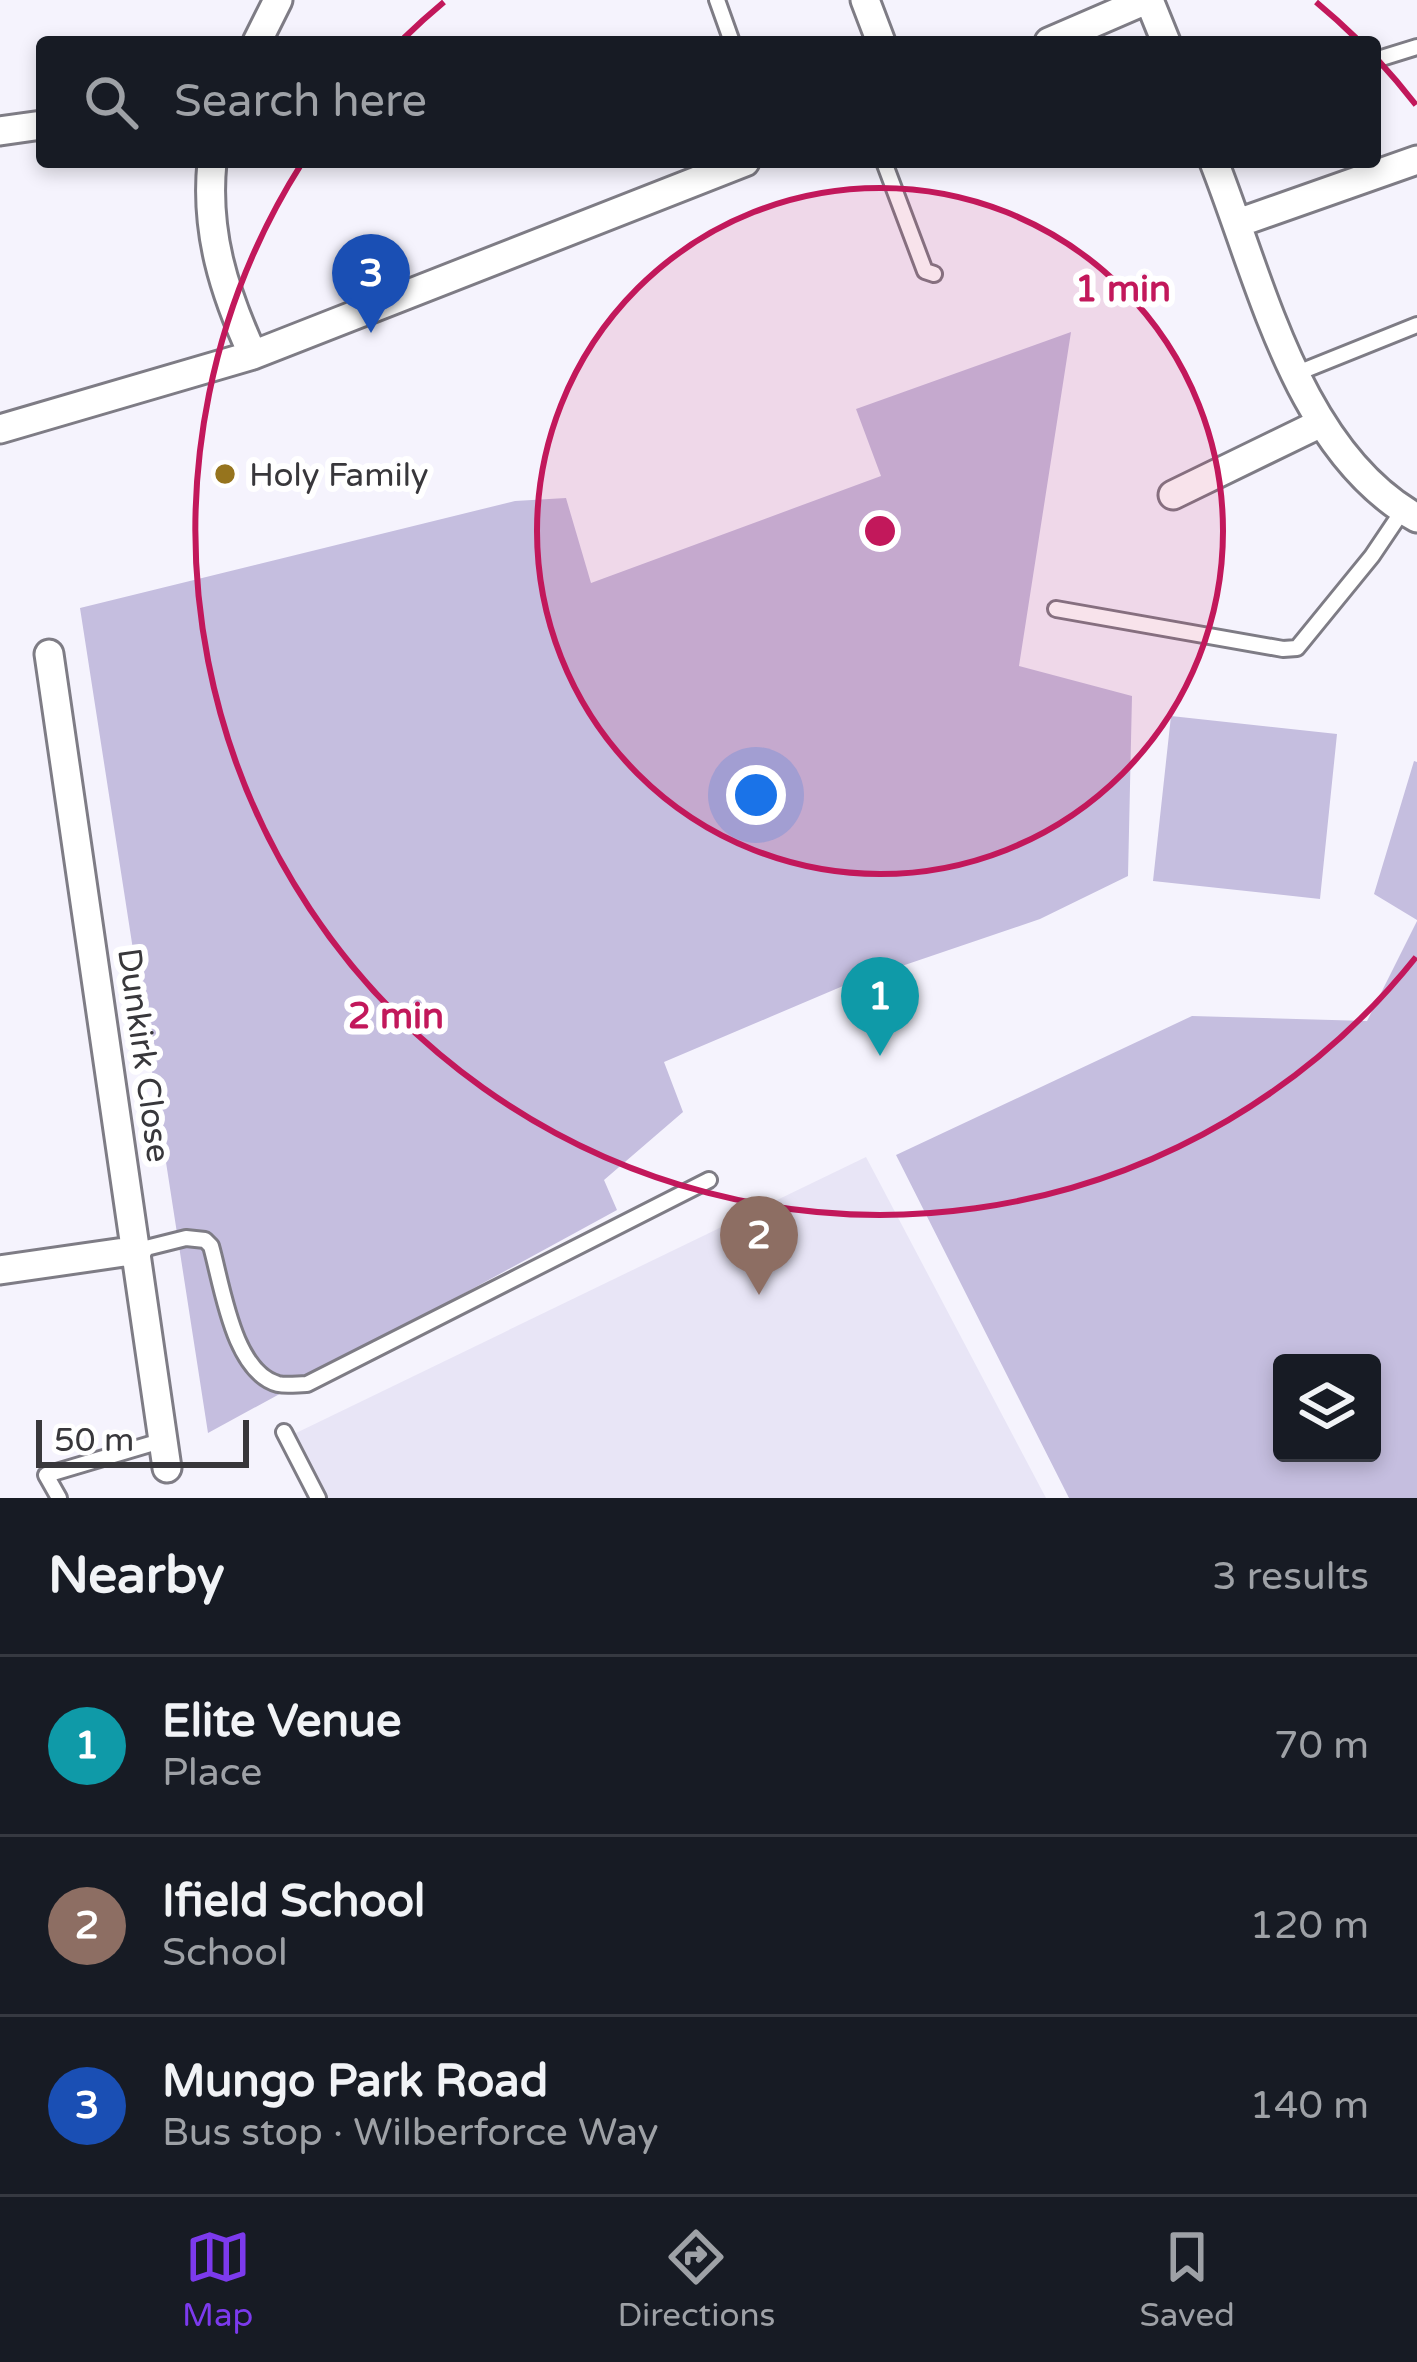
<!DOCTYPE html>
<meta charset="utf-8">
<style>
body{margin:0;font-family:"Varela Round",sans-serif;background:#20242c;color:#f1f3f6}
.controls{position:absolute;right:36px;bottom:36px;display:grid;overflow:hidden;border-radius:12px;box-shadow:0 6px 18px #0003}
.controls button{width:108px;height:108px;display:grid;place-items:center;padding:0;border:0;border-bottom:3px solid #363941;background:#171b24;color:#f1f3f6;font:60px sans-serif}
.scale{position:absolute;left:36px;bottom:30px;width:213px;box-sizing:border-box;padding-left:12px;border:6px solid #38373b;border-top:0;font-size:33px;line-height:42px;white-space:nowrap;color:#38373b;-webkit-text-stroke:9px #fff;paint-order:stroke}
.you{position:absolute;left:756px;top:795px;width:42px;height:42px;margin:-30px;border:9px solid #fff;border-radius:50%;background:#1a73e8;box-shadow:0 0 0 18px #1a73e833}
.badge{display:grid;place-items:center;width:78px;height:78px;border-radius:50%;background:#7c3aed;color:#fff;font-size:39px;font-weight:700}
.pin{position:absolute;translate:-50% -99px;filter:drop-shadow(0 3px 6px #0008)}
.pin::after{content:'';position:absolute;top:63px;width:42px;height:36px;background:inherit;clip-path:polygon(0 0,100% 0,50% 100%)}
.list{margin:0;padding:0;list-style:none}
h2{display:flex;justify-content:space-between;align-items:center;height:156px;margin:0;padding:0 48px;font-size:51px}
h2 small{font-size:39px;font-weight:400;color:#9ea1a6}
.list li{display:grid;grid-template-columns:78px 1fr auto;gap:36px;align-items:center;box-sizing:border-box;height:180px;padding:0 48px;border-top:3px solid #363941}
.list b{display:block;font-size:45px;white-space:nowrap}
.list p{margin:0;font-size:39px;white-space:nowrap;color:#9ea1a6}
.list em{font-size:39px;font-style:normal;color:#9ea1a6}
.icon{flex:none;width:66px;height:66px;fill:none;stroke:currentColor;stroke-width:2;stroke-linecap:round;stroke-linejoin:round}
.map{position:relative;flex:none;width:1417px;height:1498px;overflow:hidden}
.search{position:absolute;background:#171b24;box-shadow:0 6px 18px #0003;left:36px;right:36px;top:36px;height:132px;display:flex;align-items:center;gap:30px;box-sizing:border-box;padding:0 42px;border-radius:12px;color:#9ea1a6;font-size:45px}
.sheet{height:696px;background:#171b24}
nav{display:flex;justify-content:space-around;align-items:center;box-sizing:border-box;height:168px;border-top:3px solid #363941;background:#171b24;font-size:33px;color:#9ea1a6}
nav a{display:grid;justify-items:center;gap:6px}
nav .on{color:#7c3aed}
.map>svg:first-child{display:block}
.built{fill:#e8e5f6}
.green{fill:#c5bedf;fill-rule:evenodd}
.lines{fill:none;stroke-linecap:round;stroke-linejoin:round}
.service-casing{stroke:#7e7c85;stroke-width:20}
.minor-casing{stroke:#7e7c85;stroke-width:33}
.service{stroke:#fff;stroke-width:14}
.minor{stroke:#fff;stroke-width:27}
.ring{fill:none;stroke:#c2185b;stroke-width:6}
.poi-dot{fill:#96741d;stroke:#fff;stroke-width:4.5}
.labels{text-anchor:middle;stroke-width:12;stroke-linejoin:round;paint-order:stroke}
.poi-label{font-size:33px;fill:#38373b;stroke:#fff;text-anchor:start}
.street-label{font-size:33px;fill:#38373b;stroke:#fff}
.centre{fill:#c2185b;stroke:#fff;stroke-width:6}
.ring-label{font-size:36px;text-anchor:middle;font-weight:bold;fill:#c2185b;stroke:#fff;stroke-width:12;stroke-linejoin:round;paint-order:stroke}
</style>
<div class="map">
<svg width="1417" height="1498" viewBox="0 0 1417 1498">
<rect width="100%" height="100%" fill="#f5f3fd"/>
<!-- built -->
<path class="built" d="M866,1157L1046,1498H328L294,1434Z"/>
<!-- green -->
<path class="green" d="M1071,332L1019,666L1132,696L1128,876L1040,919L843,986L664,1062L683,1112L604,1180L617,1210L208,1433L80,608L515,501L566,498L591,583L881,476L856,409Z
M1171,716L1337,734L1320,899L1153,881Z
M1414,761L1417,762V920L1374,894Z
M1417,921V1498H1069L896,1155L1192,1016L1367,1021ZM1282,1363H1372V1453H1282Z"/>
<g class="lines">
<defs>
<path id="service" d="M717,0L732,42
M1375,60L1417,47
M884,162L925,271L934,274
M1295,374L1417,325
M1056,609L1283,649L1297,648L1372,556L1403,510
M138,1250L186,1238L205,1240L211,1246C222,1284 233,1372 278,1384C287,1386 298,1384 307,1384L709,1180
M284,1432L318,1498
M59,1498L46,1475L164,1440"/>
<path id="minor" d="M865,0L881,42
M1149,0L1166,42
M257,42L278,0
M1049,42L1146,0
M0,131L42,125
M212,162C205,232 224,292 253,355
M1214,162C1261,281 1298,452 1417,518
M1238,223L1417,160
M0,429L253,355L745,162
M1173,495L1319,424
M49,654L167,1468
M0,1270L138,1250"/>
</defs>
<!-- service casing -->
<use href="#service" class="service-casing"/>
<!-- minor casing -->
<use href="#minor" class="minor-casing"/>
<!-- service -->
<use href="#service" class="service"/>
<!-- minor -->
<use href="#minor" class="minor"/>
</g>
<!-- distance rings -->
<circle cx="880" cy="531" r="343" fill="#c2185b" fill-opacity=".12"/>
<g class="ring">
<circle cx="880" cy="531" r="343"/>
<path d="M1416 957A685 685 0 0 1 302 163M404 38A685 685 0 0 1 444 2M1316 2A685 685 0 0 1 1356 38M1377 59A685 685 0 0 1 1416 105"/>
</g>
<!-- markers -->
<circle class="poi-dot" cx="225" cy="474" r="12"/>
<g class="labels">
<!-- poi labels -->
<g class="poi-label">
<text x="249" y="486">Holy Family</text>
</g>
<!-- street labels -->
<g class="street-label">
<text transform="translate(145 1055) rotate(82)" y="12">Dunkirk Close</text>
</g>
</g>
<circle cx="880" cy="531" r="18" class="centre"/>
<g class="ring-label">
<text x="1123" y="301">1 min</text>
<text x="396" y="1028">2 min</text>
</g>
</svg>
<div class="controls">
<button><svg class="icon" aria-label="layers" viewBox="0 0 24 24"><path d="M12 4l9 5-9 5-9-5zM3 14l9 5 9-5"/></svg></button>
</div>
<div class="scale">50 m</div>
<div class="you"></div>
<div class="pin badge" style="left:880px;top:1056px;background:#0f9aa8">1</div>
<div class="pin badge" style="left:759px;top:1295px;background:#8d6e63">2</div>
<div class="pin badge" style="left:371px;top:333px;background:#1a4fb4">3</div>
<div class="search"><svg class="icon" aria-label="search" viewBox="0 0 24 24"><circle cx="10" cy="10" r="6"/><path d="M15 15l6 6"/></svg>Search here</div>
</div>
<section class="sheet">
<h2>Nearby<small>3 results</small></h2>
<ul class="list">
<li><span class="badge" style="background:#0f9aa8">1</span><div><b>Elite Venue</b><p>Place</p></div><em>70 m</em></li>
<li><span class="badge" style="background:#8d6e63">2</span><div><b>Ifield School</b><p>School</p></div><em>120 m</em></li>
<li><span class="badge" style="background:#1a4fb4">3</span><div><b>Mungo Park Road</b><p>Bus stop · Wilberforce Way</p></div><em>140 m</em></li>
</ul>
</section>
<nav>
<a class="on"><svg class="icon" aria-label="map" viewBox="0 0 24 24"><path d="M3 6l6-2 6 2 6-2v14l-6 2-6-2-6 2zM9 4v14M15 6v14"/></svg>Map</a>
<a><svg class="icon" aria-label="directions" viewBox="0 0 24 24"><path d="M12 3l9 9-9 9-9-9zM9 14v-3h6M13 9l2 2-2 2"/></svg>Directions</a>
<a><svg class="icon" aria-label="saved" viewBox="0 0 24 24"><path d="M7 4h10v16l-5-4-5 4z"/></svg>Saved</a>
</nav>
